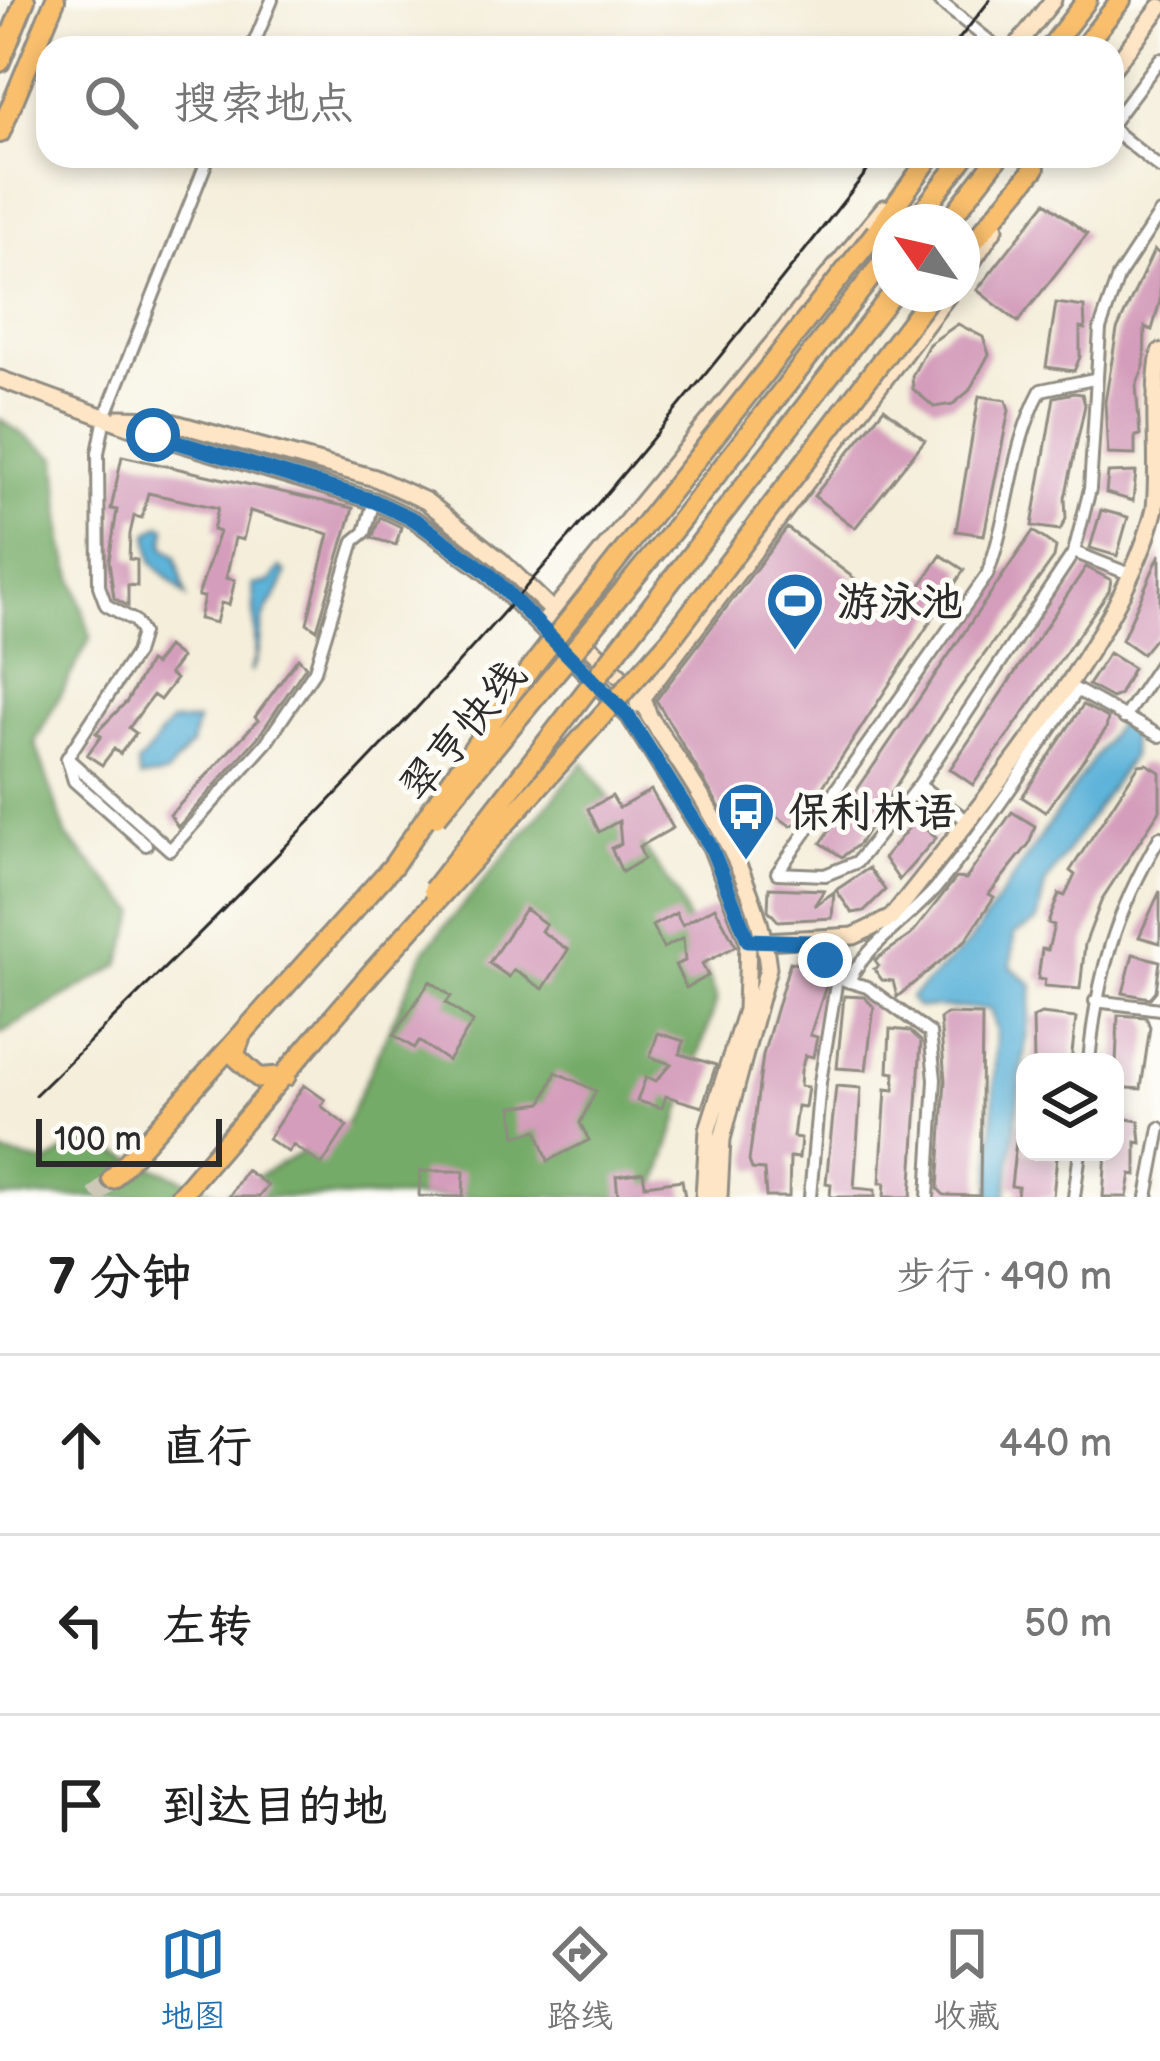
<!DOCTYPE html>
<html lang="zh">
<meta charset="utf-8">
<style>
body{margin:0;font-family:"Balsamiq Sans","LXGW WenKai TC",sans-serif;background:#f2f2f2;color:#222}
.controls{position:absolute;right:36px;bottom:36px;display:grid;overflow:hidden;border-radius:24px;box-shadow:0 6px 18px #0003}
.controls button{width:108px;height:108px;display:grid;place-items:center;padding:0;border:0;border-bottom:3px solid #e0e0e0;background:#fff;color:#222;font:60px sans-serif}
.compass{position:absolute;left:872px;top:204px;width:108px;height:108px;border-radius:50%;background:#fff;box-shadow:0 6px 18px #0003;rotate:304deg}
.scale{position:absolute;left:36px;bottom:30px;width:186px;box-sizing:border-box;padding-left:12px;border:6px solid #2b2b2b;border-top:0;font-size:33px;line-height:42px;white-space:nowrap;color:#2b2b2b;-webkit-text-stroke:9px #fdfcf7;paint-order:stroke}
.stop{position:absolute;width:36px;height:36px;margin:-27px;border:9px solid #1f6fb2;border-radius:50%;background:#fff}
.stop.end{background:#1f6fb2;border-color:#fff;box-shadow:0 3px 12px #0008}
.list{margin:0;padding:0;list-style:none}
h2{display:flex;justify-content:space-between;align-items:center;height:156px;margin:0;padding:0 48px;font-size:51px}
h2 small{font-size:39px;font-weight:400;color:#767676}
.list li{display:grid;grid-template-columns:78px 1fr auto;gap:36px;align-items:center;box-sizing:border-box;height:180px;padding:0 48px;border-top:3px solid #e0e0e0}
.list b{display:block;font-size:45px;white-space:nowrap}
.list em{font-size:39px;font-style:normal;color:#767676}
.icon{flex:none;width:66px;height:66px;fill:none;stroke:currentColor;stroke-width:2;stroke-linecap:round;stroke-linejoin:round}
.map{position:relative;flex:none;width:1160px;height:1197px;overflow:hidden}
.search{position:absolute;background:#fff;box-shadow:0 6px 18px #0003;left:36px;right:36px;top:36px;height:132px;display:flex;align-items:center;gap:30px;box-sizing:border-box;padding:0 42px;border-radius:36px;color:#767676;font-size:45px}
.sheet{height:696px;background:#fff}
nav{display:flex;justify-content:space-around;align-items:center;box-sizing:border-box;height:168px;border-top:3px solid #e0e0e0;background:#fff;font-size:33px;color:#767676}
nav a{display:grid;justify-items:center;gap:6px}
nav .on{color:#1f6fb2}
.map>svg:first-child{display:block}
.forest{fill:#75ab68;stroke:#506b4a;stroke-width:3}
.water{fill:#5db3d9;stroke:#446f82;stroke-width:3}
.building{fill:#d49dbb}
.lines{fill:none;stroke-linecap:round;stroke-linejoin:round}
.highway-tunnel{stroke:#ccc7b7;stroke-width:18;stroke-dasharray:18 9;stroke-linecap:butt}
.street-casing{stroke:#908c82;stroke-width:16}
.secondary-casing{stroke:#908c82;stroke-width:21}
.highway-casing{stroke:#908c82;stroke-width:24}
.street{stroke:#fff;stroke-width:10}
.secondary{stroke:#fde5c5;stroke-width:15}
.highway{stroke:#f9bf6d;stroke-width:18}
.rail{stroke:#2b2b2b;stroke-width:3}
.highway-bridge-casing{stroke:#908c82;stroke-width:24;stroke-linecap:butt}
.highway-bridge{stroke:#f9bf6d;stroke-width:18}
.route{stroke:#1f6fb2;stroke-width:15}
.labels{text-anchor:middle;stroke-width:10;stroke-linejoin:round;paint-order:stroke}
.poi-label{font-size:42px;font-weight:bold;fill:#2b2b2b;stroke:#fdfcf7;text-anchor:start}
.street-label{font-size:42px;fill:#2b2b2b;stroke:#fdfcf7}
</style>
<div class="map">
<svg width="1160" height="1197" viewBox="0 0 1160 1197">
<rect width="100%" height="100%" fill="#fdfcf7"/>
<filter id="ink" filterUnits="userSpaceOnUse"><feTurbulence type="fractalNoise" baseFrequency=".00833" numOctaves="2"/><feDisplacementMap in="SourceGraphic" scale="24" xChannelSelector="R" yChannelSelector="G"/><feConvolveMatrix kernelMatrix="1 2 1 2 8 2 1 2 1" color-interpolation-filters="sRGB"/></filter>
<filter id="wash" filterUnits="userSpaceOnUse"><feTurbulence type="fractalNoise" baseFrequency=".004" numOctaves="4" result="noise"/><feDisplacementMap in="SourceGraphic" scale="48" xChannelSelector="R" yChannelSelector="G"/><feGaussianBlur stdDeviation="2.7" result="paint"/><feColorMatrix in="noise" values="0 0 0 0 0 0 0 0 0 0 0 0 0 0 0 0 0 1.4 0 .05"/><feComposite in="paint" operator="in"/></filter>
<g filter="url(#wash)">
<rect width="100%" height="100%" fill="#f4eeda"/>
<!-- forest -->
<path class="forest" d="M0,419L57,458L63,543L91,637L35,742L67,837L137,912L120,965L0,1034Z
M584,762L678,896L717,999L653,1197H0V1153L48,1163L82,1139L223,1195L343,1130L425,950Z"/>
<!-- water -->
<path class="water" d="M161,525L166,527L164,546L176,556L186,596L152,562L148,534Z
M280,568L286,573C282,592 270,601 264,617C258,636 263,654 250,672L256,656L253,585L270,582Z
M197,721L191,745L165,775L140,778L137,764C155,748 155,738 171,722Z
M1117,724L1130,731L1132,756L1045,884L1037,922L1014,934L1011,967L1033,985L1006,1197H990L996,1032L990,1009L917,1007L910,998L969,943Z"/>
<g id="blocks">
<!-- building -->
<path class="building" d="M1046,202L1087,234L1018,322L977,290Z
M1154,250L1160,254V301L1152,330L1145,327L1144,366L1136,386L1140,435L1135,436V455L1108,454L1105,402L1117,330Z
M1056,303L1084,307L1085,329L1080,328V357L1074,371L1046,367Z
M958,324L983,337L989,354L969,391L953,404L934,407L913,389L912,376L929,344Z
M1074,393L1082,394L1085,405L1065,498L1066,519L1060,530L1032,526L1054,397Z
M979,396L1006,400L1009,410L984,535L956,531Z
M884,408L925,440L855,528L814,496Z
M122,456L353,508L317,630L307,623L329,534L250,511L243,540L235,538L226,578L235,580L229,605L221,603L216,623L199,619L204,597L198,596L219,532L213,530L218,508L148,493L142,518L134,516L130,534L129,559L137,560V586L128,585V606L114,598L109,561L117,510L111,509Z
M1136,472L1133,501L1106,493L1108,473Z
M1101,510L1128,517L1117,556L1090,548Z
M380,517L401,527L396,545L372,538Z
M787,528L902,614L941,555L964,570L801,820L791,826L760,805L738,838L656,700Z
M1033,531L1056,547L1054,558L944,710L859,844L842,857L821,843Z
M1160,554V632L1142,654L1122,640Z
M1086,567L1111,580L1109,591L973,785L950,769Z
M167,647L181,658L169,674L176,679L160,700L153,695L129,728L136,733L120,754L114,749L102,765L87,755L101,736L96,733L127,701L149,662L154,665Z
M1109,653L1133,668L1119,695L1112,698L1088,685Z
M298,658L306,666L258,737L178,827L170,815L258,720L255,717Z
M1083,705L1108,718L1106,729L1045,812L1022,797Z
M1147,764L1160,772V810L1102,899L1085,944L1080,989L1044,986L1045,980L1038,979L1042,949L1048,950L1054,925L1048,923L1059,894L1065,896L1075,875L1070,871L1139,765Z
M651,790L673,828L639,847L644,859L622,872L611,848L621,844L619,821L599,832L588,809L612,796L619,808Z
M1012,812L1035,826L1029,844L989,894L994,897L966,940L897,997L893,981L882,980L874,969L879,966L875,960L911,935L956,878L966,879Z
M915,820L936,838L899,880L884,858Z
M869,868L885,890L864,911L852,913L836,890Z
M769,888L824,890L814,906L834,892L832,918L778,921L768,910Z
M1160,891V943L1139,937Z
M715,907L736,946L702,964L708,976L686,988L675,965L685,961L683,938L663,948L652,926L676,913L682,925Z
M525,909L546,924L541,931L568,950L543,989L514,970L509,977L489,963Z
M1133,954L1160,961L1156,991L1150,998L1123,993Z
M790,962L818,969L826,986L810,1035L817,1037L813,1057L805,1055L801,1071L800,1086L808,1087L805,1107L797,1106L793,1137L801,1138L799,1158L790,1157L789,1197H766L764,1170L752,1169L749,1161L763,1055Z
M430,981L451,996L446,1003L473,1022L448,1061L419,1041L414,1048L394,1035Z
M844,996L864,997L874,1007L866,1070L837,1068Z
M947,1014L982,1015L980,1196L944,1195L938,1189L945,1080L940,1019Z
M1041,1014L1076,1018L1071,1062H1034L1033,1018Z
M1118,1015L1146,1017L1150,1027L1141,1089L1115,1087Z
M890,1029L910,1031L921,1041L911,1197H884L885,1183H880L886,1089L894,1090L895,1073L888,1072Z
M658,1033L684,1041L680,1054L716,1065L702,1107L666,1096L662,1108L637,1101L646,1077L656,1081L671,1064L650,1057Z
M556,1072L596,1091L580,1123L589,1140L548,1161L537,1130L516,1136L512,1107L542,1103Z
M304,1085L325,1100L321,1106L347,1126L322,1165L293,1145L288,1152L268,1139Z
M836,1086L861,1088L854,1188L875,1190V1197H830L831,1184L826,1183Z
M1115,1117L1139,1121L1141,1143L1136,1142V1175L1131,1174L1127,1197H1103L1106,1152H1115Z
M1018,1124H1025V1152L1057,1156L1053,1197H1017L1018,1187L1011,1186Z
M246,1170L268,1185L259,1197H229Z
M420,1171H464L463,1197L419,1196Z
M643,1172L645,1185L682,1180L685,1197H618L616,1176Z"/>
</g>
</g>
<g filter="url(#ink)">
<use href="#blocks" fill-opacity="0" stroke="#908c82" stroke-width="3"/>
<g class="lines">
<!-- highway-tunnel -->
<path class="highway-tunnel" d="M95,1197L112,1179"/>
<defs>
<path id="street" d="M938,0L998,48
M252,48L272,0
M1112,123L1160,59
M1112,129L1160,168
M209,156L105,417L98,453L99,586L106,605L135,621L142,633L136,653L67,758L170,850L266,743L315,670L354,541L365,532L374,501
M1094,379L1041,390C1010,447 1010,515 987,575L777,873L825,875L857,862L919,785L1074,552L1090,489L1100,329L1118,277L1160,213
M1074,552L1132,575
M1073,688L1160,736
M1124,718L1160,664
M68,761L74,781L146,845
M919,785L968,821
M837,978L867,987L930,1033L935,1079L928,1197
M849,982C860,951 912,916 936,888C988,825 1031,758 1077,691
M1095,1001L1160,1009
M1089,1062C1097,975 1115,913 1160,837
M810,1197L820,1082L837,978L810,942
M1074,1197L1080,1152
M1147,1197L1160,1128"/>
<path id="secondary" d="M1015,48L1053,0
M1112,69L1160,7
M962,277L995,228
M0,379L153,435L374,501L415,520L487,573L629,716L711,847L748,941L746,1010L708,1129L704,1197
M120,418L160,419L375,478L426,501L500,560L643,698L649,716C699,792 758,875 768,968L722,1139L719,1197
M545,621L884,208
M638,704L949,294
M765,941L854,936L891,918C974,813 1125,635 1155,508C1160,458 1151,404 1160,352"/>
<path id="highway" d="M1050,48L1087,0
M1083,48L1121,0
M0,62L25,0
M0,133L55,0
M914,222L965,156
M948,222L999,156
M876,232L931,156
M962,256L1035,168
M240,1039L234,1055L259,1078L286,1076
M112,1179L393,866
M179,1197L373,971"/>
</defs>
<!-- street casing -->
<use href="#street" class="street-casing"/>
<!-- secondary casing -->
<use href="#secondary" class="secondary-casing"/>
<!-- highway casing -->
<use href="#highway" class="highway-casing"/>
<!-- street -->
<use href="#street" class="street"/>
<!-- secondary -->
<use href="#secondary" class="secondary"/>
<!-- highway -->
<use href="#highway" class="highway"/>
<!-- rail -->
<path class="rail" d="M952,48L990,0
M35,1095C150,983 265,870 375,753C554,564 719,361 879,156"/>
<defs>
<path id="highway-bridge" d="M436,817L666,539L890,253
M393,866L509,696L876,232
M433,890L892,294
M373,971L670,640L932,294"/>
</defs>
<!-- highway-bridge casing -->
<use href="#highway-bridge" class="highway-bridge-casing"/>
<!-- highway-bridge -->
<use href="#highway-bridge" class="highway-bridge"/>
</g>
</g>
<g class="lines" filter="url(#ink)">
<!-- route -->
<path class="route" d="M153,435L374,501L415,520L488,573L628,716L711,847L748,940L810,942L825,960"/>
</g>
<!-- icons -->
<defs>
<symbol id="stadium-pin" viewBox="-11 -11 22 30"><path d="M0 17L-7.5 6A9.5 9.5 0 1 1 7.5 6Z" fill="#1f6fb2" stroke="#fdfcf7"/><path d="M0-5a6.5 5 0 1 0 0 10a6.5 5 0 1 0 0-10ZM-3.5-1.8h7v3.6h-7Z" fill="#fff"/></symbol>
<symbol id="bus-pin" viewBox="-11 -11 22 30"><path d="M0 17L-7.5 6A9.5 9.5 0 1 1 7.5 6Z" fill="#1f6fb2" stroke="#fdfcf7"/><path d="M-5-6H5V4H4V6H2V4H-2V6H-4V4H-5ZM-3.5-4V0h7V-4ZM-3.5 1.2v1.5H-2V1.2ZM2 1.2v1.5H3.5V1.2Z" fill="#fff"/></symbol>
</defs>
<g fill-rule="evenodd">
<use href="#stadium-pin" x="762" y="568" width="66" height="90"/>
<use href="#bus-pin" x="713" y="778" width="66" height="90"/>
</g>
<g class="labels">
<!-- poi labels -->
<g class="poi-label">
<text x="837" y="616">游泳池</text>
<text x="788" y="826">保利林语</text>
</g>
<!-- street labels -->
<g class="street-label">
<text transform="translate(462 730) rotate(-50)" y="15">翠亨快线</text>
</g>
</g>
</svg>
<div class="controls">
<button><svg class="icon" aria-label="layers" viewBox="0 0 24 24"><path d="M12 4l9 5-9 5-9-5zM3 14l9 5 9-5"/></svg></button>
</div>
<svg class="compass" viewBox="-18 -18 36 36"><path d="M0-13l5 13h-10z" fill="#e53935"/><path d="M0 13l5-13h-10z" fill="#767676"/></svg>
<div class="scale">100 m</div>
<div class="stop" style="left:153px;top:435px"></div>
<div class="stop end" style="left:825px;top:960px"></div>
<div class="search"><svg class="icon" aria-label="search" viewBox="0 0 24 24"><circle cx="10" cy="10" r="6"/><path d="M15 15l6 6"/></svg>搜索地点</div>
</div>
<section class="sheet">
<h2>7 分钟<small>步行 · 490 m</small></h2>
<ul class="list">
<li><svg class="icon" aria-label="ahead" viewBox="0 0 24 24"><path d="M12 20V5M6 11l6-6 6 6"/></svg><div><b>直行</b></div><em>440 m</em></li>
<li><svg class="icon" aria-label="left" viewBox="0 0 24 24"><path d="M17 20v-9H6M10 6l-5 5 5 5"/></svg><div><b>左转</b></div><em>50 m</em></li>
<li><svg class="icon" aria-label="arrive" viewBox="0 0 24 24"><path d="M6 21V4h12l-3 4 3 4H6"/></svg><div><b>到达目的地</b></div></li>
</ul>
</section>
<nav>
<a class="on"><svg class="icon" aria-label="map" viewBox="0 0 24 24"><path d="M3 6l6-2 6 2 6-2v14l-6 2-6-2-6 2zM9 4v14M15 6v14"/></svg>地图</a>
<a><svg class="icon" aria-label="directions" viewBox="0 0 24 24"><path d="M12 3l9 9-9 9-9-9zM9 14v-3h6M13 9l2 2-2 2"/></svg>路线</a>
<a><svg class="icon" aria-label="saved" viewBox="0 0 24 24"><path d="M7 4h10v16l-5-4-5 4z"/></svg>收藏</a>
</nav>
